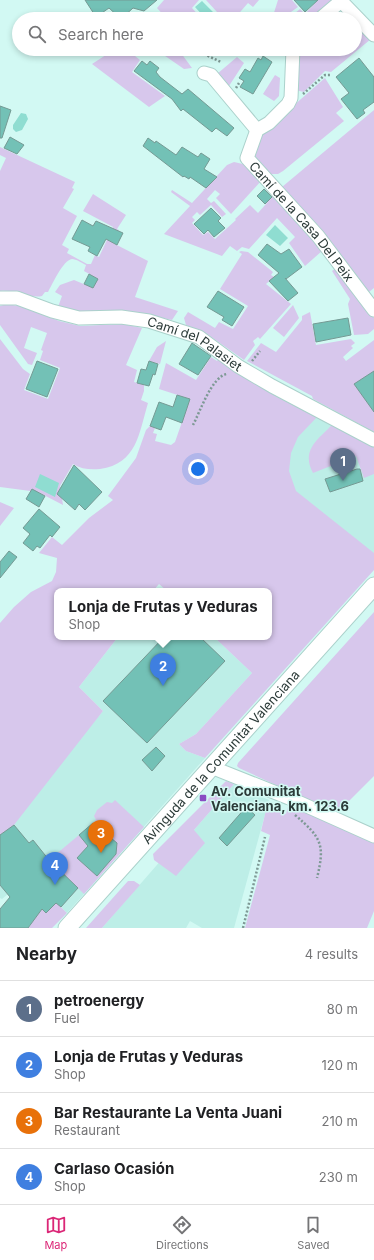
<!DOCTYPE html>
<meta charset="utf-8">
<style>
body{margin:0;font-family:Inter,sans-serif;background:#f6f6f6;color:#202124}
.you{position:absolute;left:198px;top:469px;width:14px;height:14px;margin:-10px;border:3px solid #fff;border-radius:50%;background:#1a73e8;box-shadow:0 0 0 6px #1a73e833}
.badge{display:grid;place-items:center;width:26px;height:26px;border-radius:50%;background:#db2777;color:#fff;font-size:13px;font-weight:700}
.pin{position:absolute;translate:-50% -33px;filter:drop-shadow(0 1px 2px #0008)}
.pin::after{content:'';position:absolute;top:21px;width:14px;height:12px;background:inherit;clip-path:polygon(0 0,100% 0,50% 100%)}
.popup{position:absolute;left:54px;top:588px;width:218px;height:52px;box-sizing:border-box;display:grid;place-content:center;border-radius:8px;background:#fff;filter:drop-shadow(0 1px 3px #0005);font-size:13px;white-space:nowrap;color:#757577}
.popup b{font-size:15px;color:#202124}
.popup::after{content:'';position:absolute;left:50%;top:100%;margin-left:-8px;border:8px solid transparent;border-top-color:#fff}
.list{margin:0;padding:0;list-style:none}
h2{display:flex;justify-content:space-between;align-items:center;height:52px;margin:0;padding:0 16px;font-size:17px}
h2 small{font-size:13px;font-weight:400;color:#757577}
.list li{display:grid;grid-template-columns:26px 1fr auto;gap:12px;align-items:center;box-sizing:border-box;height:56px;padding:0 16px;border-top:1px solid #e0e0e0}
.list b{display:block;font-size:15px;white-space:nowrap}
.list p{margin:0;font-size:13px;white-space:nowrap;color:#757577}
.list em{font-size:13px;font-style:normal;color:#757577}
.icon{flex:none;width:22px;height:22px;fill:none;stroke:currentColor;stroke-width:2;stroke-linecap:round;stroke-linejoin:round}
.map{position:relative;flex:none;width:374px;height:928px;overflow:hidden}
.search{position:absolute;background:#fff;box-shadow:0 2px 6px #0003;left:12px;right:12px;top:12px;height:44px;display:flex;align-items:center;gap:10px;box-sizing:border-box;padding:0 14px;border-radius:22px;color:#757577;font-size:15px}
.sheet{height:276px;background:#fff}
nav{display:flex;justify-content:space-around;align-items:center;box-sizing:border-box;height:56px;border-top:1px solid #e0e0e0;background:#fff;font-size:11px;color:#757577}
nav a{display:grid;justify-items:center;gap:2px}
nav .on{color:#db2777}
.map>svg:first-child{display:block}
.built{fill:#bdeee7}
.green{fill:#d7c7ec}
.water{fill:#8fddd1}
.building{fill:#73c1b6;stroke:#759a94}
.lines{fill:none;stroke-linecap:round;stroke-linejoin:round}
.minor-casing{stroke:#abd1cb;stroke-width:15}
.major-casing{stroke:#abd1cb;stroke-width:19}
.path{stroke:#7e9995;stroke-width:2.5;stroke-dasharray:2 2;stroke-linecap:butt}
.minor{stroke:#fff;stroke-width:13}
.major{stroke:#fff;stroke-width:17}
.poi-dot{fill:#894cc2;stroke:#d2f9f3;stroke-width:1.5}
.labels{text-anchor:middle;stroke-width:3;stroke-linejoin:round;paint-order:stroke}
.street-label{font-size:13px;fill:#2b3a38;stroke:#d2f9f3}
.poi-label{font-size:13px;font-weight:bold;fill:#2b3a38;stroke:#d2f9f3;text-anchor:start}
</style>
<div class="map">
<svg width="374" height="928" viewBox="0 0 374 928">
<rect width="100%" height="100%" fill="#d2f9f3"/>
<!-- built -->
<path class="built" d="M277,397L374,446V570L200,486Z
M118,637H214L252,673L196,734L179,744L186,751L205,758L67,913L30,876L2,899L0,898V835L103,711L79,687Z
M234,784L269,800L234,928H202L190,921L186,928H102L190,827L194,830Z"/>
<!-- green -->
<path class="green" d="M164,0H199L192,8L202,19H167L157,8Z
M206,0H259L253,7L248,3L234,19H215L217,12Z
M278,0H292L298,7L281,19H272Z
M318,0H333L313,19H288L300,9L305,14Z
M355,23L371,39L331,72L325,71L304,92L295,90L299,49H355Z
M115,49H131L130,52L140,60L132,72L165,96L149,107L92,64Z
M155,49H178L192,68L184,69Z
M237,57L244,63L227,89L217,74Z
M275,75L280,78L279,96L274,101L263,94Z
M325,78L343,107L336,113L344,121L283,171L278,174H269L255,159L253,155L261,134Z
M374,110V288L369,292L282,187Z
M0,147L75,182L72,188L74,189L63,208L77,216L62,245L69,249L67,253L87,264H91L95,255L99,257L113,227L119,230L113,243L148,261L135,297L178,311L172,320L135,312H80L58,307L62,296L55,292L60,285L74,280L93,288L98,279L84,271L86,265C82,263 76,259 72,259C63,260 52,285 48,292H45L42,296C31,299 15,289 0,291V171L6,158L0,155Z
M234,162L247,165L261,181L231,214L216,198L220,194L215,190L207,199L211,203L214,201L226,214L222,217L211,205L200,215L197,212L192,217L195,220L192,223L203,235L208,232L215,239L236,220L235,219L250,205L258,213L274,195L322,251L305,266L289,243L295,237L277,218L249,249L242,247L237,251L230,246L222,256L164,234L190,206L171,192L172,190L192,203L227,165Z
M93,194L126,215L117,229L83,211Z
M241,251L248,252L273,272L271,275L274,277L266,284L291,304L260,339L258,337L253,341L255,345L244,360L207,334L186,325L184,318L188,312L215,328L219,322L233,329L248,306L220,289L242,254L239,252Z
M336,268L374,318V329L368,334L354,335L348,304L350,299L332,271Z
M7,304L24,307L59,321L80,326L123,324L142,328L126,365L137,370L134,382L144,385V391L141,400L148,403C139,433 137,464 100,469C90,470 81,469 73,464L60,486L63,505L38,492L0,487V339L23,369L30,374L24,390L48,399L60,368L40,360L43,351L41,350L47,333L31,327L24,348L37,353L32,365L28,364L0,325V306Z
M293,305L299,318L284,337L273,328Z
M310,312L316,345L351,339L355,343L351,346L353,348L343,357L346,361L374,340V432L313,399L312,396L247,361L261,343L276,352L302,320V316Z
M166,341L160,364L149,361L157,347Z
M211,357L217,361L219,358L277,397L317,417L298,437L291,453L289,471L296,491L374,553V570L205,758L186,751L179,744L196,734L252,673L214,637H269V591H167L159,584L153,591H57V637H118L79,687L103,711L14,825L0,835V623L14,607L31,592L52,581L56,572L57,558L39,553L52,537L62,545L89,518L113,500L108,496L136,458L146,430L150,426L155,428L153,433L157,434L155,441L171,445L175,442L190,399L159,389L166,363L196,380Z
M332,425L374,446V474L364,478L356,456L313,473C301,451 317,440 332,425Z
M0,502L14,508L0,526Z
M374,612V776L337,813L239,768L237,766L238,763Z
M226,781L234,784L194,830L205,843L176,876L154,860L153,854Z
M115,800L144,827L84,894L49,860L79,835L88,846L77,858L97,876L117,843L93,823L96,820L94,816L97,810L107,802L112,803Z
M289,803L374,841V911L367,928H245L270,835L261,831L267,806L286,814Z
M128,881H134L140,885L102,928H86Z
M37,884L67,913L52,928H28L31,925L29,924Z"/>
<!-- water -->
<path class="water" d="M202,1L216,15L211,19H206L195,7Z
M21,113L26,114L28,119L22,130L16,132L13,129V125Z
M275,225L288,238L280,246L266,235Z
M40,474L59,483L55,497L35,487Z"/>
<!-- building -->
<path class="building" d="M85,0H157L144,11L133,8L121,19L109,8L96,17Z
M294,0H318L305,12Z
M263,56L272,62L253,94L240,87L244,81L239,78L245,69L250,72L258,58L261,60Z
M359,58L374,77V102L363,110L365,113L357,119L341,99L349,93L336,77Z
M142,61L147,65L150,61L159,68L156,72L160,77L182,94L188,89L234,128L227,136L216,128L212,132L183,109L181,111L172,99L134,71Z
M0,106L11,110L2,138H0Z
M10,137L24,145L17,154L4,148Z
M148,138L155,143L156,141L176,155L182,147L198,157L201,153L210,159L204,169L217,177L206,188L190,177L189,179L184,176L183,177L143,146Z
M264,189L272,197L265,204L257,196Z
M211,208L221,218L218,221L225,228L214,237L208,230L204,234L194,224Z
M82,220L93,226L96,221L123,233L117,245L106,239L97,256L88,251L90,247L72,239Z
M267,244L281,254L289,249L302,267L286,279L285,278L298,293L288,301L269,281L279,273L258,255Z
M89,274L98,279L93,288L84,284Z
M218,291L244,307L232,326L222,320L224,317L207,307Z
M348,318L351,335L316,342L313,324Z
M192,343L211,356L198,375L179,364Z
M37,361L58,369L47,397L26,389Z
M149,361L158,364L155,375L153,374L149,386L137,383L141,369L146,370Z
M374,371V412L354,384Z
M177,395L190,399L182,423L166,417L161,430L150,426L159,402L173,407Z
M74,465L102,492L85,510L79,504L75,510L57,494Z
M357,469H360L363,481L330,492L325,479Z
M32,489L45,496L39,507L26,499Z
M39,509L60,527L52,537L50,535L40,548L37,546L33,551L23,543L30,534L23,528Z
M9,551L17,557L0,578V562Z
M164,637H200L225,661L147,743L103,701Z
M156,747L165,756L152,771L142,760Z
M246,807L255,815L227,846L219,838Z
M93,823L117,843L116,854L97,876L77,858L88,846L79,835Z
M14,825L29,843L33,840L49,860L78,888L61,907L56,903L46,913L42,909L28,928H0V909L10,897L0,885V835Z"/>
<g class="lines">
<defs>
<g id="minor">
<path d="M320,19L341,1L374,35"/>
<path id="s1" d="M293,49L291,98L288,104L269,123L257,130L247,158L318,236L374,310"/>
<path d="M204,73L211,75L257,130"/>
<path id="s2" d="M0,298H17L52,311L79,318L121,317L149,321L199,337L238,366L272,386L374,440"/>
<path d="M211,767L289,798L374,836"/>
</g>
<g id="major">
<path id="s3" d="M67,928L374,586"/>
</g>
</defs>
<!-- minor casing -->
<use href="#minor" class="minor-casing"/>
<!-- major casing -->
<use href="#major" class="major-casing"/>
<!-- path -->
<path class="path" d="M151,19L157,14L161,19
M193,49L221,62
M236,88L239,83
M303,94L325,75H330
M252,361L260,351
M193,425C200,412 212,376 227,374
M295,815C322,838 325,845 317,878
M243,928L265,837"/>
<!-- minor -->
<use href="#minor" class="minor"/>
<!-- major -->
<use href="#major" class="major"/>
</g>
<!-- markers -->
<rect class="poi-dot" x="199" y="794" width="8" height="8" rx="2"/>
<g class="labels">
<!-- street labels -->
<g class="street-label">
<text dy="5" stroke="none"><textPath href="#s1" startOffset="210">Camí de la Casa Del Peix</textPath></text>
<text dy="5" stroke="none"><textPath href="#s2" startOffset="204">Camí del Palasiet</textPath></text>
<text dy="5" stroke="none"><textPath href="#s3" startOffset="230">Avinguda de la Comunitat Valenciana</textPath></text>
</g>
<!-- poi labels -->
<g class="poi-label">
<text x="211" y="796">Av. Comunitat<tspan x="211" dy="15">Valenciana, km. 123.6</tspan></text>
</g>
</g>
</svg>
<div class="you"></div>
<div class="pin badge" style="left:343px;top:481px;background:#5c6f8a">1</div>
<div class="pin badge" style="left:163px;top:686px;background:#3f7fe0">2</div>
<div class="popup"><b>Lonja de Frutas y Veduras</b>Shop</div>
<div class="pin badge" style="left:101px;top:853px;background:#e8710a">3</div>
<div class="pin badge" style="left:55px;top:885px;background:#3f7fe0">4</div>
<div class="search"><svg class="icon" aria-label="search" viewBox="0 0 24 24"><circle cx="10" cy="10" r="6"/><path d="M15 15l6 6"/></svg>Search here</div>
</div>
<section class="sheet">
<h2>Nearby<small>4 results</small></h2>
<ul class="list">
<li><span class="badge" style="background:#5c6f8a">1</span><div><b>petroenergy</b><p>Fuel</p></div><em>80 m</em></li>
<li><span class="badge" style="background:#3f7fe0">2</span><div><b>Lonja de Frutas y Veduras</b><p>Shop</p></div><em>120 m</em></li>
<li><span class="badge" style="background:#e8710a">3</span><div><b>Bar Restaurante La Venta Juani</b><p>Restaurant</p></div><em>210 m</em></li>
<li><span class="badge" style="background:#3f7fe0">4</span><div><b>Carlaso Ocasión</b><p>Shop</p></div><em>230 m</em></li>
</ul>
</section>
<nav>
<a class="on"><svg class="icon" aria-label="map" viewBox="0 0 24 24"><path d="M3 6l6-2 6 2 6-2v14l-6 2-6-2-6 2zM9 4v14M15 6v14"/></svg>Map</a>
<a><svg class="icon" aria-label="directions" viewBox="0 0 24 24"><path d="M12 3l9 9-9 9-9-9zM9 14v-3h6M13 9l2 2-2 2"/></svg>Directions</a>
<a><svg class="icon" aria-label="saved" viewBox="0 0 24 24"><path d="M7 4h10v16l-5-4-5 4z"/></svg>Saved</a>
</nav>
